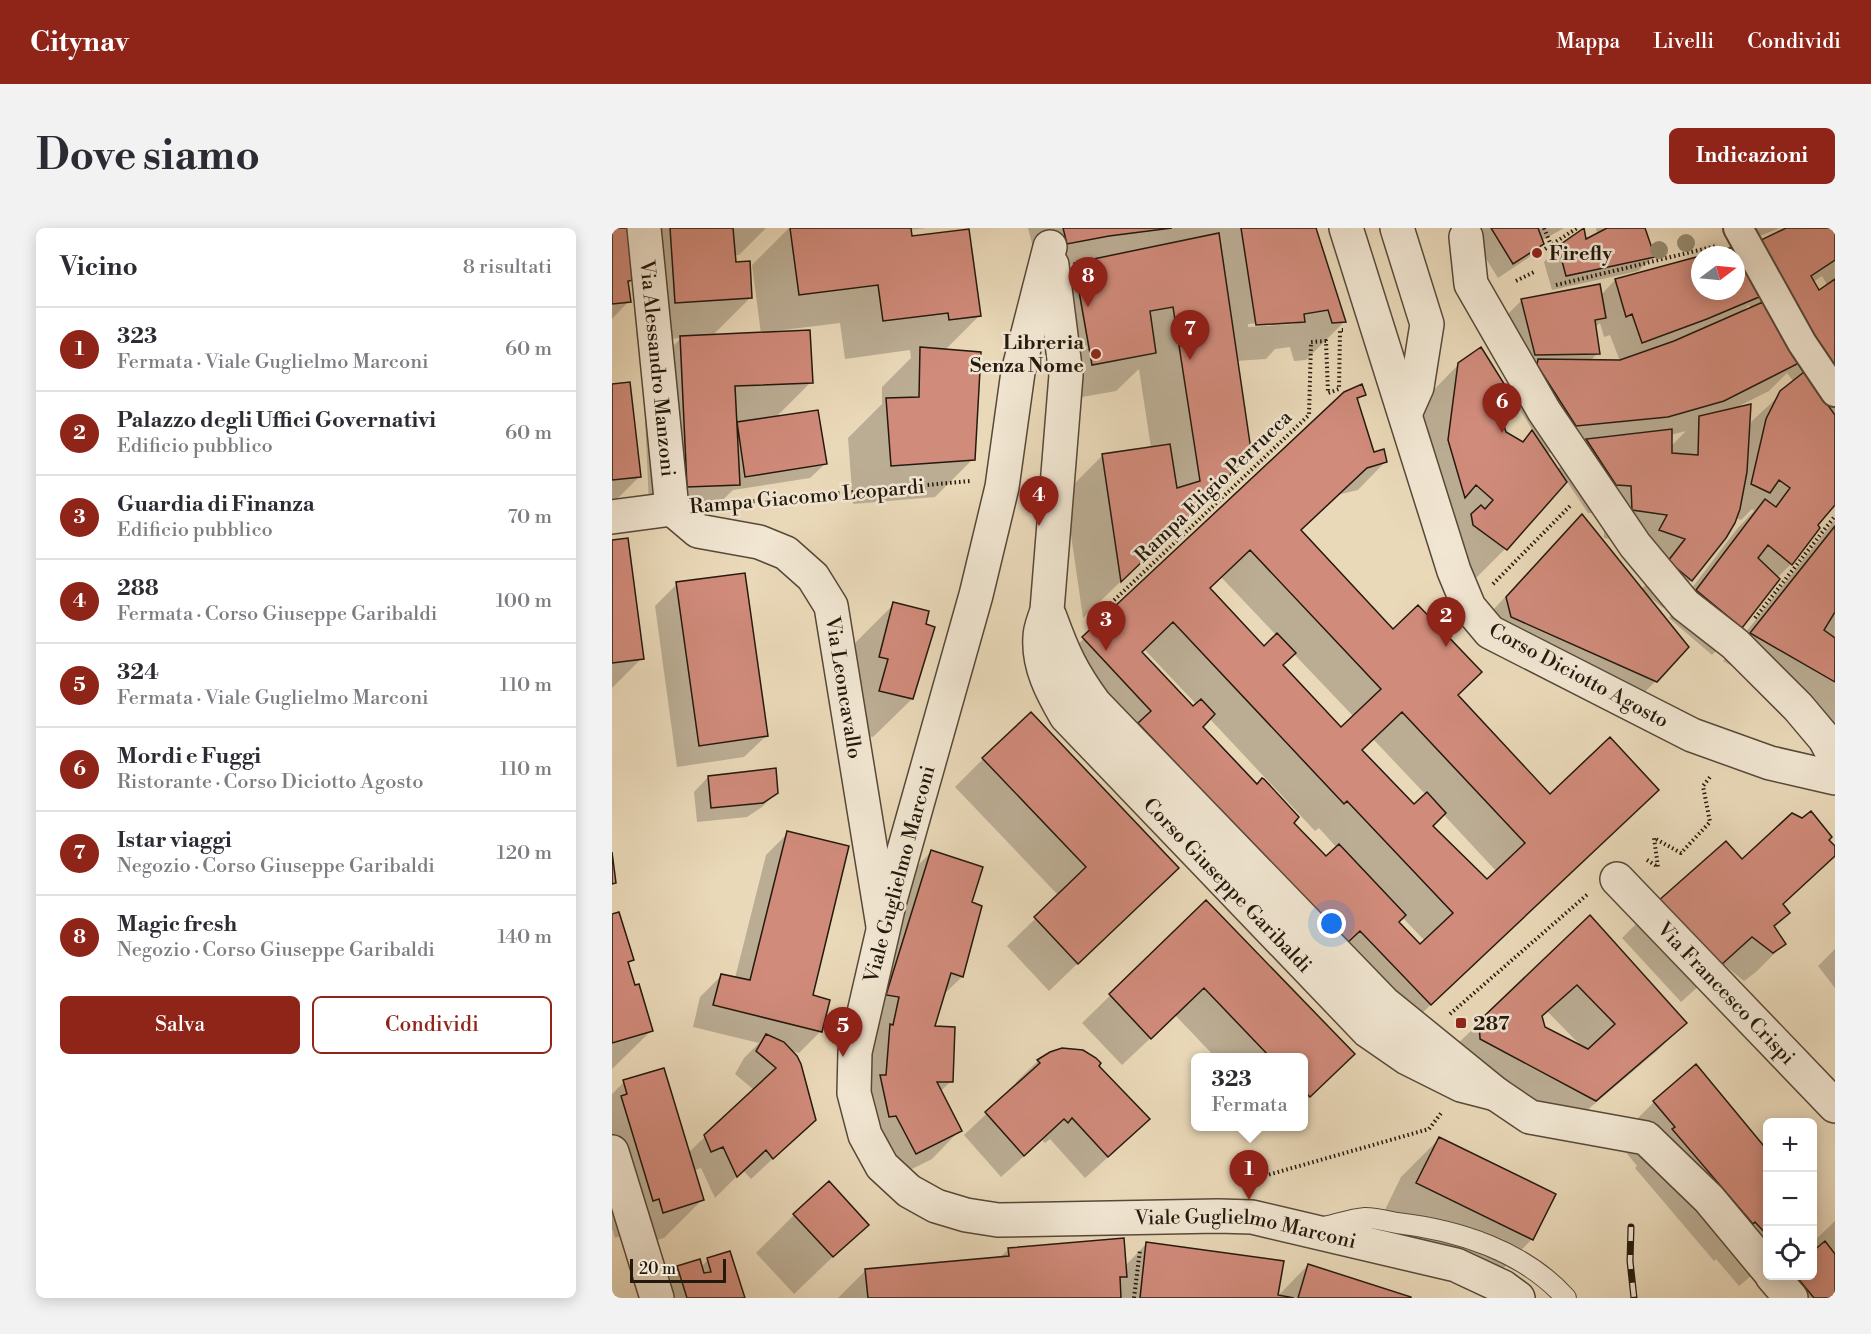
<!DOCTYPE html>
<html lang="it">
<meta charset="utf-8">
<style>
body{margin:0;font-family:"Libre Bodoni",serif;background:#f2f2f3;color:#2b2b33}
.controls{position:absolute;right:18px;bottom:18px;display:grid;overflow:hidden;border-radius:9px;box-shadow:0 3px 15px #0003}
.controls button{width:54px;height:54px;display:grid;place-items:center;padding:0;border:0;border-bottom:2px solid #e1e1e2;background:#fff;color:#2b2b33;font:30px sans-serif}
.compass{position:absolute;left:1079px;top:18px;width:54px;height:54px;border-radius:50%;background:#fff;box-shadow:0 3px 15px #0003;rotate:74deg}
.scale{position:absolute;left:18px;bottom:15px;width:96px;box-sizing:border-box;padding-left:6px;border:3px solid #24190d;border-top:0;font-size:16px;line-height:21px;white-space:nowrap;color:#24190d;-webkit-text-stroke:4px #f1e6d2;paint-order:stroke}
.you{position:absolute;left:720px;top:696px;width:21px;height:21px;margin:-15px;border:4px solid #fff;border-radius:50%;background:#1a73e8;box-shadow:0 0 0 9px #1a73e833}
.badge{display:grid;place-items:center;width:39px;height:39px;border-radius:50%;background:#8f2418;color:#fff;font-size:20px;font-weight:700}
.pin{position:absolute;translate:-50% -50px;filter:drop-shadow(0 2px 3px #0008)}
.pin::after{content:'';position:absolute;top:32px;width:21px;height:18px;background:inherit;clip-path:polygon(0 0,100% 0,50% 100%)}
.popup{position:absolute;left:579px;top:825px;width:117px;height:78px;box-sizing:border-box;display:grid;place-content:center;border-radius:9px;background:#fff;filter:drop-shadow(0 2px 4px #0005);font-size:20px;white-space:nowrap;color:#7c7c81}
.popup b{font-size:22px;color:#2b2b33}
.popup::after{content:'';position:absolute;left:50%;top:100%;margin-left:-12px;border:12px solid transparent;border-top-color:#fff}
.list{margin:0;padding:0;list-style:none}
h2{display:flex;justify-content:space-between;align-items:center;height:78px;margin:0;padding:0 24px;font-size:26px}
h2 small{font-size:20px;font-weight:400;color:#7c7c81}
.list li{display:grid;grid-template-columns:39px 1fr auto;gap:18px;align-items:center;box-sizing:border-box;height:84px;padding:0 24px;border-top:2px solid #e1e1e2}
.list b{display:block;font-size:22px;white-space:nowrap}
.list p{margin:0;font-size:20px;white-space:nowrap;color:#7c7c81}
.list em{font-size:20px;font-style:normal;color:#7c7c81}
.actions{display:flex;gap:12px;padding:18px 24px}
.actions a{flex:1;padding:14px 0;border:2px solid #8f2418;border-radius:9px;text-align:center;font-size:21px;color:#8f2418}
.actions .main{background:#8f2418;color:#fff}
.icon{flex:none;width:33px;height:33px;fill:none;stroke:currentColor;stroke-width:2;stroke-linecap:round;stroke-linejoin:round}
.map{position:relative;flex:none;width:1223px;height:1070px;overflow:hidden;border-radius:9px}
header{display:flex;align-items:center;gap:36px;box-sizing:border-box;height:84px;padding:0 30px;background:#8f2418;color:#fff}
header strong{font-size:28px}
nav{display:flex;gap:33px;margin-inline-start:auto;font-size:21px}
.intro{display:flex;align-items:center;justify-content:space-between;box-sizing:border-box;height:144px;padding:0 36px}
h1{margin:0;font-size:42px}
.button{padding:15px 27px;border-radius:9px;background:#8f2418;color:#fff;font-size:21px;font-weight:700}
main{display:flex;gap:36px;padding:0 36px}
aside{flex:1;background:#fff;border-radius:9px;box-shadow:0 3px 15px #0003}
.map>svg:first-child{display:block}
.shadow{fill:#0003;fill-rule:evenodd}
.building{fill:#d18b7b;stroke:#24190d;stroke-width:1.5;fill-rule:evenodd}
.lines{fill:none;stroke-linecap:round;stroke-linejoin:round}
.service-casing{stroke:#564938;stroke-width:22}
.pedestrian-casing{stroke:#564938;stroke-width:32}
.minor-casing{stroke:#564938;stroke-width:36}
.tertiary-casing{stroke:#564938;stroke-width:36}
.path{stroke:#24190d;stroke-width:4;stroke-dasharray:1.5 3;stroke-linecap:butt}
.service{stroke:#f1e6d2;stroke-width:20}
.pedestrian{stroke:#f1e6d2;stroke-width:28}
.minor{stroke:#f1e6d2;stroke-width:33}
.tertiary{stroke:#f1e6d2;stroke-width:33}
.rail-casing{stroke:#24190d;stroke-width:7}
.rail{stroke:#f1e6d2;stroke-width:4.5;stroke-dasharray:14;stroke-linecap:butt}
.tree{fill:#958b70}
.poi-dot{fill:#8f2418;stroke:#f1e6d2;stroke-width:2}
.labels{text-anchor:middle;stroke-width:5;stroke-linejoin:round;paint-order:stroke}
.poi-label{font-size:20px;font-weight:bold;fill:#24190d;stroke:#f1e6d2;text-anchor:start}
.street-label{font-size:20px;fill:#24190d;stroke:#f1e6d2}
</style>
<header>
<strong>Citynav</strong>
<nav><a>Mappa</a><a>Livelli</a><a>Condividi</a></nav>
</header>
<div class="intro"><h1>Dove siamo</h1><a class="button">Indicazioni</a></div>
<main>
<aside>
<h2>Vicino<small>8 risultati</small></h2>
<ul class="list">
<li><span class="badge">1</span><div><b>323</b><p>Fermata · Viale Guglielmo Marconi</p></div><em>60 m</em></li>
<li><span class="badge">2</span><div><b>Palazzo degli Uffici Governativi</b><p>Edificio pubblico</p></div><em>60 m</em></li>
<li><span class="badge">3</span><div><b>Guardia di Finanza</b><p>Edificio pubblico</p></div><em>70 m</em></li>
<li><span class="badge">4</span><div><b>288</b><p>Fermata · Corso Giuseppe Garibaldi</p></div><em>100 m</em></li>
<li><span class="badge">5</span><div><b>324</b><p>Fermata · Viale Guglielmo Marconi</p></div><em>110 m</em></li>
<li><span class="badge">6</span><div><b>Mordi e Fuggi</b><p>Ristorante · Corso Diciotto Agosto</p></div><em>110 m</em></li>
<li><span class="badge">7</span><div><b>Istar viaggi</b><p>Negozio · Corso Giuseppe Garibaldi</p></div><em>120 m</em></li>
<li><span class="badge">8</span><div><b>Magic fresh</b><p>Negozio · Corso Giuseppe Garibaldi</p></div><em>140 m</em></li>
</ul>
<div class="actions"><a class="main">Salva</a><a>Condividi</a></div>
</aside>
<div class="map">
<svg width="1223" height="1070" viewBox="0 0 1223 1070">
<rect width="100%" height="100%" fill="#ead9b9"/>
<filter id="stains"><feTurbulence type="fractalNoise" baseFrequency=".00333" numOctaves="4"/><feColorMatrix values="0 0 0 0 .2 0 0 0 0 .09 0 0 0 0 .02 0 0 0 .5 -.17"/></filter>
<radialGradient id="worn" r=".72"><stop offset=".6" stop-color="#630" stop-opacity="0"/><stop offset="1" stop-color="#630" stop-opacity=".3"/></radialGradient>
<!-- shadow -->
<path class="shadow" d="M0,0H14L17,24L18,0H154L127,27H122V35L139,69L100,108L149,106L140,37L177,0H314L298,2L299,10L367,88L332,123L361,231L323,269L241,276L236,210L270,176V159L299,130L298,122L233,131L228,95L163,103L199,154L163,190L213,236L198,250L121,262L88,294L38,297L31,148L69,110L25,113L21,51L15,57L17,73L0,91Z
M416,0H701L732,94L694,132L682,133L678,119L663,121L654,131L624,133L638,228L471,390L453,265L491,227L539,220L527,141L504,163L442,174L425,74L463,36L427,43ZM683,93V96L636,99V96Z
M855,0H952L929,13L931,15L916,30L886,50Z
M984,0H1032L1041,29L1026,43L940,62L932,34L947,19L973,13L985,7Z
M1143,0H1167L1148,8Z
M1178,0H1223V275L1205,297L1207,300L1179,336L1165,350L1166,351L1128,399L1100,427L1057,390L1125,301L1142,283L1140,281L1129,292L1123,290L1079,352L1051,380L1034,366L1044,453L1015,481L866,398L969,288L1029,362L1047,340L1029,315L992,310V286L976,285L954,252L893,321L855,359L814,306L809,175L847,136L898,166V161L912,148L888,94L910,72L989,67L1003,52L1088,29V63H1124V27H1096L1121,20L1128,34ZM1210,48L1216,58L1207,64L1201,54ZM1137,77L1139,81L1128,85ZM988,95L992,109L998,107L1008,133H978L986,125L982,100ZM1175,145L1182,154L1140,193L1136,201L1121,181L1157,163ZM900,169L921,203L910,214L893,205L887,190L888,181ZM1074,203L1059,218L1058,207ZM964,223L945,242L934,225Z
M0,157L28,248L0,276Z
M733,165L752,166L744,174L761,226L774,233L746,262L725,267L687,303L938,568L1017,590L790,804L443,438ZM609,349L664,407L652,420L596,361ZM532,421L585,477L581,481L528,424ZM681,425L742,489L729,501L669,437ZM597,490L703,603L707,600L725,620L714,630L589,499ZM761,511L814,567L802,579L749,523ZM831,586L885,644L875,653L819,598ZM790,689L813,713L808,718L785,694Z
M1223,292V498L1111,433Z
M0,314L30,430L0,460Z
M65,356L154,508L132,529L65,539L43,378Z
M282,376L300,471L261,509L229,501L230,467L244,414Z
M371,531L536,668L437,763L395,718L447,668L343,559Z
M96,549L165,564L150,579L135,589L85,594L82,564Z
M176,605L199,768L209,803L187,825L180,823V913L139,951L131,942L103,970L89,940L81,943L90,972L52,1010L13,1022L9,1008L3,1010L0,1000V866L12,854L76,925L142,862L123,846L132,830L147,815L81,799L88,769L110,747L123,750L154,627Z
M1215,612L1223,626L1170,677L1176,685L1162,700L1172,716L1144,744L1132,753L1111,736L1069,774L1010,710L1038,682L1130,633Z
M320,623L358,675L368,679L350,749L330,768L321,800L339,853L328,864L348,902L320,931L276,953L241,876L292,652Z
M594,674L713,854L691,875V830H604L563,787L510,837L470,795Z
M0,687L20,732L15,737L40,802L0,841Z
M978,689L1073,795L1045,823L954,900L839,822ZM936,784L971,820L931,800L929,790Z
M1223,721V760L1206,738Z
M438,825L514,913L473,950L438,911L433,915L430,912L389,949L352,907L406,856L404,854L426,833Z
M1042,874L1156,925V1034L1127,1058L1104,1031L1102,1033L1023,940L1025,938L1004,912Z
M827,911L942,967L920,1011L882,1050L767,994L789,949Z
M217,955L254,997L182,1066L144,1025L182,987Z
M1200,979L1206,986L1200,991Z
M1223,993V1070H1176L1177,1048H1200L1203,1025L1200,1022V1015Z
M534,1016L664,1070H226L254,1042L387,1030L397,1021L513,1038Z
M96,1032L131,1070H35L66,1040L89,1039Z
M696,1037L796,1070H664Z"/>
<!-- building -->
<path class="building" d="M0,0H15L22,52L16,53L19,74L0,76Z
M58,0H121L124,34L138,33L140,70L63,75Z
M178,0H299L300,8L357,1L369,88L337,92L336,85L271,93L266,57L187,67Z
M451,0H560L497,8L455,16Z
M629,0H704L734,94L720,95L716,82L692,86L693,94L644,97Z
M879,0H926L932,16L901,36Z
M972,0L974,11L995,0H1033L1043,29L954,48L946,18Z
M1174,0H1223V32L1199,48L1207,62L1223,51V144L1147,13Z
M607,5L640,229L620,236L621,243L613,254L509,354L490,226L558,216L565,260L588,253L561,79L538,83L544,125L480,137L462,35Z
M1122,19L1147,69L1095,91L1030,115L1020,86L1014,89L1003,51L1088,28V63H1124V27H1091Z
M988,56L994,90L983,92L988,126L923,127L909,71Z
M1151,74L1187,135L1112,173L1056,189L964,198L925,137L926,131L1008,132L1062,113Z
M198,102L201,155L123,158L128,257L75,259L68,108Z
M308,119L369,124L363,232L279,238L274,170L307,169Z
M869,119L901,170L890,178L889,189L894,204L911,214L920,202L955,254L895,322L861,297L859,286L869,277L873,281L881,272L864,257L853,270L836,212L846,135Z
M1192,144L1223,187V277L1206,297L1208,300L1180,337L1156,317L1146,330L1168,351L1130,400L1084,362L1153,271L1164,279L1178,260L1167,252L1158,265L1139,256L1154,191L1168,163Z
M18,154L29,249L0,252V156Z
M750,156L754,167L745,170L762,224L772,221L775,234L755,240L689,302L781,401L806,377L870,444L846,467L938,566L998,509L1047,562L819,777L748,703L734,716L526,495L539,483L470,409L732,164ZM638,322L769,461L729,499L671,437L684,425L665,405L652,418L598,360ZM561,394L732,576L735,573L841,685L808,716L787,694L794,687L727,616L714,628L682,595L687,589L652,551L650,550L645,556L591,499L603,486L589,471L581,478L530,424ZM790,484L913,615L875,651L821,598L834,585L815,564L802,576L750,522Z
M1139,176L1135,244L1128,281L1123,295L1114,310L1080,353L1056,333L1073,311L1047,302L1055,287L1020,282L1019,258L1004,257L974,211L1060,201V225L1086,227L1087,188Z
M206,182L215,236L133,249L125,194Z
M970,286L1077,419L1045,454L899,389L894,369Z
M1223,298V384L1212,402L1223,410V454L1138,405Z
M16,310L32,431L0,435V312Z
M133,345L156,508L87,518L64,354Z
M281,374L317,383L314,396L323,399L301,471L267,463L276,431L267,429Z
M419,484L567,640L466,736L422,689L474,639L370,530Z
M164,540L166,565L151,575L99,580L96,548Z
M1199,583L1220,609L1217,612L1223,618V628L1171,676L1178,685L1162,698L1174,716L1161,725L1140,709L1098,747L1037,681L1114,613L1130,631L1180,585L1190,590Z
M175,603L237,618L201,767L218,772L210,804L101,777L109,746L138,752Z
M319,622L371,639L360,674L370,678L351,749L339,745L323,798L343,799L341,854H325L350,903L304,926L284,888L277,889L268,847H274L278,796L281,797L287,769L274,767Z
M0,624L4,655L0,656Z
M594,672L743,826L698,869L691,862V830H659L592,760L539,811L497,766Z
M7,684L22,732L16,734L23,757L27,756L41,803L0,815V686Z
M978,687L1075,795L984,873L868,811L867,793ZM965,757L1003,796L976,821L933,799L930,788Z
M154,806L172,814L185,828L189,836L204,892L161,931L154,922L125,949L111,919L99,924L92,907L164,840L144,823Z
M450,820L471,822L484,830L489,835L487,838L538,891L496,929L460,890L456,895L452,891L412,928L373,884L428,835L425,832L438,824Z
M1084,836L1156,923V1008L1143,994L1141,996L1060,901L1063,899L1041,873Z
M52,840L92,972L51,985L47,971L41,973L9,868L15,866L11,852Z
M827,909L944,966L921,1012L804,955Z
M217,953L257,997L221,1029L181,986Z
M512,1010L515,1049H508L509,1070H256L253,1041L397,1028L396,1020Z
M1213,1013L1223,1026V1070H1202L1184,1048H1200V1024Z
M534,1014L672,1033L666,1067L682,1070H528Z
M118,1023L133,1070H75L65,1038L88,1031L92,1045L99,1044L95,1030Z
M696,1036L799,1069V1070H686Z"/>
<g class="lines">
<defs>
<path id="service" d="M708,1000C723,997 739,991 753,990C764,990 775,993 785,995C846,1002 912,1023 954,1070"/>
<path id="pedestrian" d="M1126,0L1190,115L1223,164"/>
<g id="minor">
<path id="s1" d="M32,0L60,281"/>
<path d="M734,0L842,343L857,379L878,404L1080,507L1158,535L1223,550"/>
<path d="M785,0L815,96L805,159L793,186"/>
<path d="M854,9L859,56L932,183L1023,317L1073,377L1123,416L1186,479L1213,511L1223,530"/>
<path id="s2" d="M60,281L86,303L147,314L174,325L201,349L219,378L271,698"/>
<path d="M0,289L60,281"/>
<path id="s3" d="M1005,651L1223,878"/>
<path d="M0,924L45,1070"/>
</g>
<g id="tertiary">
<path id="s4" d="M438,19L406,144L390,259L364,367L278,672L243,824L242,865L253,907L270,938L297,963L324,978L354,987L386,992L606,988L640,989L844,1037L891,1059L906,1070"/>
<path id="s5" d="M440,37L454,147L435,382C433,390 428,400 428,409C426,438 440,464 454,488L756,803L795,830L849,857L884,866"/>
<path d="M438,389C451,425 460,445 483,476L772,775L884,866L918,889L1034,910L1097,971L1156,1042"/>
<path d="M1160,1048L1179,1070"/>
</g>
</defs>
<!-- service casing -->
<use href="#service" class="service-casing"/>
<!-- pedestrian casing -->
<use href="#pedestrian" class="pedestrian-casing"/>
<!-- minor casing -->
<use href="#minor" class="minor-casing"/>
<!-- tertiary casing -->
<use href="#tertiary" class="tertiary-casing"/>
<!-- path -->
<path class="path" d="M932,0L939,17
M933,21L965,0
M904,53L922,44
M944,57L1104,18
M123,275L358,253
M881,356L958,278
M1143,390L1223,288
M476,397L697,187L699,114L714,113L716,165L727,161L728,102H731
M1035,632L1046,639L1042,610L1069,625L1098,594L1091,558L1098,549
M838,786L977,665
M631,954L817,901L830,884
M522,1070L528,1022"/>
<!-- service -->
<use href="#service" class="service"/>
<!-- pedestrian -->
<use href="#pedestrian" class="pedestrian"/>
<!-- minor -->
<use href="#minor" class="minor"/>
<!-- tertiary -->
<use href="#tertiary" class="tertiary"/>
<defs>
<path id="rail" d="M1019,999L1018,1033L1022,1070"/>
</defs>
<!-- rail casing -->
<use href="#rail" class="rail-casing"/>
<!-- rail -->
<use href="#rail" class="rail"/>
</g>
<!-- trees -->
<g class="tree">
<circle cx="1074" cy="15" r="9"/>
<circle cx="1047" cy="22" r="9"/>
</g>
<!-- markers -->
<g class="poi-dot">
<circle cx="925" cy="25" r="6"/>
<circle cx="484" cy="126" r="6"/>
<rect x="843" y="789" width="12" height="12" rx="3"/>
</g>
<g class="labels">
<!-- poi labels -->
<g class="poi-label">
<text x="937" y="32">Firefly</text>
<text x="472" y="121" text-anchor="end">Libreria<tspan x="472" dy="23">Senza Nome</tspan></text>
<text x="861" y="802">287</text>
</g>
<!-- street labels -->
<g class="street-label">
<text dy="7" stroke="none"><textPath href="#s1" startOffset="141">Via Alessandro Manzoni</textPath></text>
<text transform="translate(601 258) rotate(-44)" y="7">Rampa Eligio Perrucca</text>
<text transform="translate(195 268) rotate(-5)" y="7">Rampa Giacomo Leopardi</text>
<text transform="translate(967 447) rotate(28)" y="7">Corso Diciotto Agosto</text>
<text dy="7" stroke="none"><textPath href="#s2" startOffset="278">Via Leoncavallo</textPath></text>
<text transform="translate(287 646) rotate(-75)" y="7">Viale Guglielmo Marconi</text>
<text dy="7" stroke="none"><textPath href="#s5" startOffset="693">Corso Giuseppe Garibaldi</textPath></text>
<text dy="7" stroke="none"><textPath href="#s3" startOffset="158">Via Francesco Crispi</textPath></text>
<text dy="7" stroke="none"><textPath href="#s4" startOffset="1329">Viale Guglielmo Marconi</textPath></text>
</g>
</g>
<rect width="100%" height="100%" filter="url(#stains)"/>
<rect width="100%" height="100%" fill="url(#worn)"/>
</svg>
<div class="controls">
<button>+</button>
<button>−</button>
<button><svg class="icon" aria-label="locate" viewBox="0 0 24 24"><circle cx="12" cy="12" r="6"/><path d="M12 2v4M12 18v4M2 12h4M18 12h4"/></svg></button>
</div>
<svg class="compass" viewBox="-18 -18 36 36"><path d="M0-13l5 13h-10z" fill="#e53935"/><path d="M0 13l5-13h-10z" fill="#7c7c81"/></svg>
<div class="scale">20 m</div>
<div class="you"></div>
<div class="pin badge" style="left:637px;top:972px">1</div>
<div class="popup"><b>323</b>Fermata</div>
<div class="pin badge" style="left:834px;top:419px">2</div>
<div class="pin badge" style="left:494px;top:423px">3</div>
<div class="pin badge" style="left:427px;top:298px">4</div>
<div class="pin badge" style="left:231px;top:829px">5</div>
<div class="pin badge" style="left:890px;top:205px">6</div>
<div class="pin badge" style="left:578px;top:132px">7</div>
<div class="pin badge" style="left:476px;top:79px">8</div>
</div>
</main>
